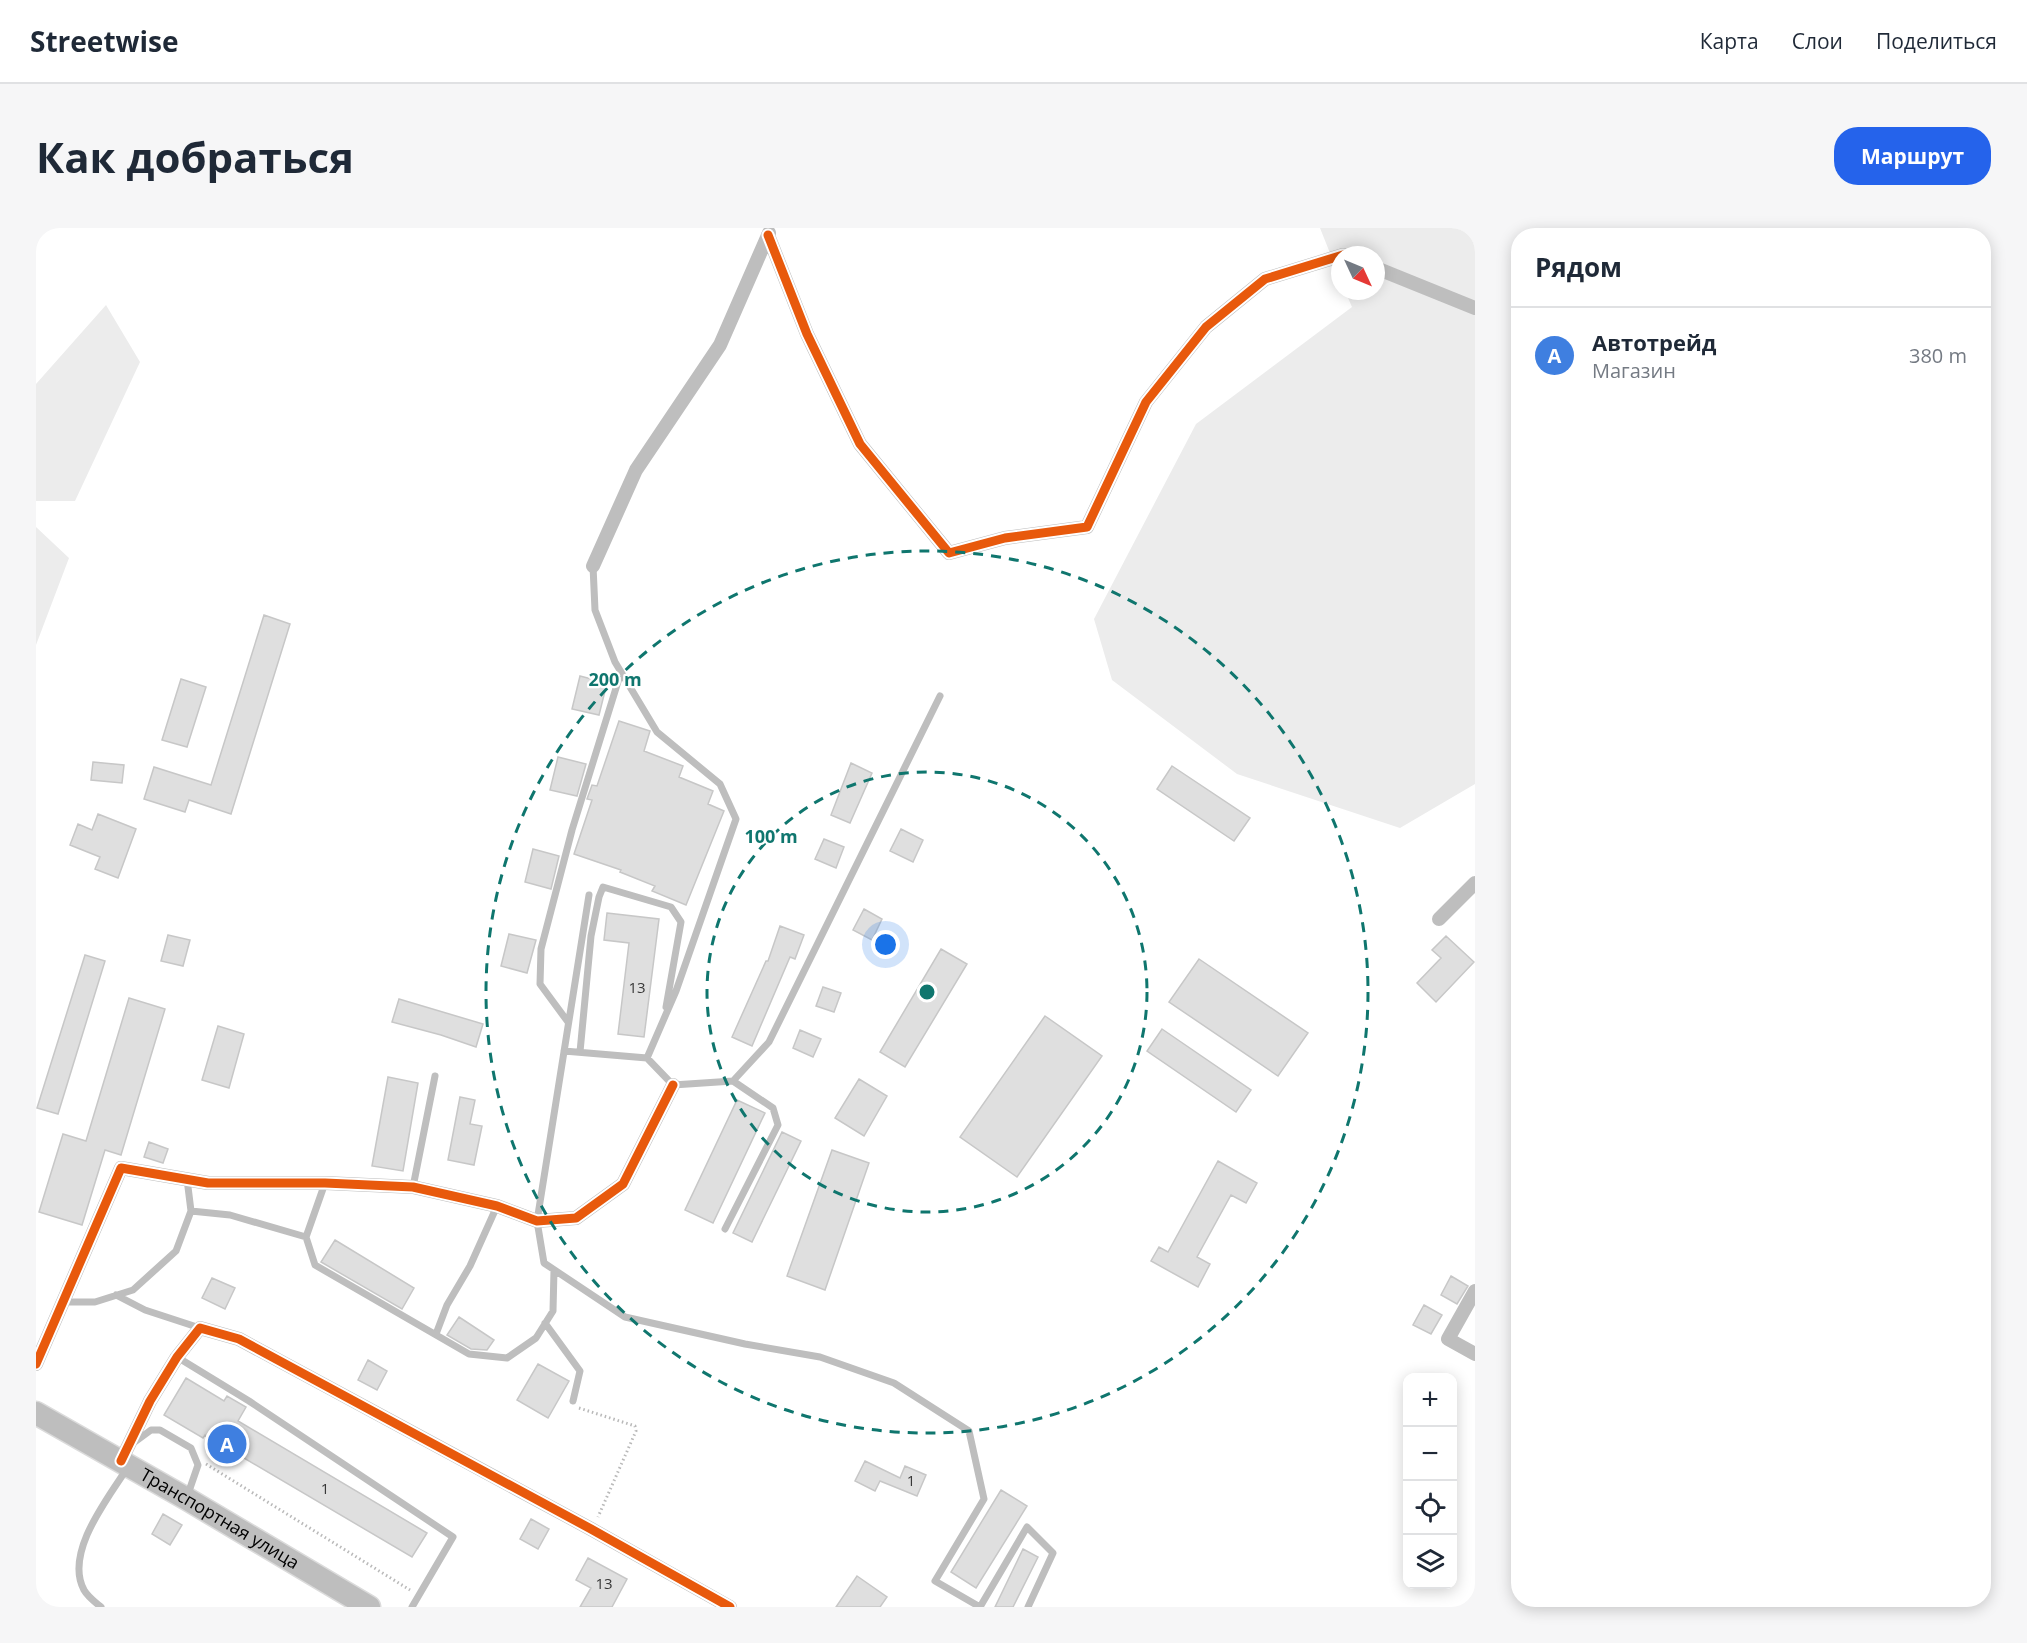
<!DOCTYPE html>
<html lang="ru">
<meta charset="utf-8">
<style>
body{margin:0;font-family:"Open Sans",sans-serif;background:#f6f6f7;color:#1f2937}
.controls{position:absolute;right:18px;bottom:18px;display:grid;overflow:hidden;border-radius:12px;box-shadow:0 3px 15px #0003}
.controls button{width:54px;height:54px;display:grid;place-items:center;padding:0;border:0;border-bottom:2px solid #e0e1e3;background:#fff;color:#1f2937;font:30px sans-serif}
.compass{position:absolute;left:1295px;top:18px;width:54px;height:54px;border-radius:50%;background:#fff;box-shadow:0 3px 15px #0003;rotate:134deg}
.you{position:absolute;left:850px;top:717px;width:21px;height:21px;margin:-15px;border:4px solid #fff;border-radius:50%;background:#1a73e8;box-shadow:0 0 0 9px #1a73e833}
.badge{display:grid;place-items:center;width:39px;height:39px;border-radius:50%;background:#2563eb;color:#fff;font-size:20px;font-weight:700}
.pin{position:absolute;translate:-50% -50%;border:3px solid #fff;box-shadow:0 2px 6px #0006}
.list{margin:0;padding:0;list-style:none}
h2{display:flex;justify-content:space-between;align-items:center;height:78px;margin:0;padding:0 24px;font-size:26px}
h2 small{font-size:20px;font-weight:400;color:#747a83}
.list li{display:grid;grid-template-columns:39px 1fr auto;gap:18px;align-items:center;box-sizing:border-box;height:96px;padding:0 24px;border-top:2px solid #e0e1e3}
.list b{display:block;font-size:22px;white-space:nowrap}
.list p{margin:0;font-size:20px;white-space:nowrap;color:#747a83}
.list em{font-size:20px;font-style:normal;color:#747a83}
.icon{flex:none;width:33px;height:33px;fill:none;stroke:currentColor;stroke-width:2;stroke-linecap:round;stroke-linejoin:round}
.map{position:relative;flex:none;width:1439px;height:1379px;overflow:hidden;border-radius:24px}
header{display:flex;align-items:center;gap:36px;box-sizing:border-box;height:84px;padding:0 30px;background:#fff;border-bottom:2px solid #e0e1e3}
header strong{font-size:28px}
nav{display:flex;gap:33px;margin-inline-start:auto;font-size:21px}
.intro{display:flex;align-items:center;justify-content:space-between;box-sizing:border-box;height:144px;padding:0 36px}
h1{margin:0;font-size:42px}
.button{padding:15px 27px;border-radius:24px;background:#2563eb;color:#fff;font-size:21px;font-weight:700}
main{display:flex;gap:36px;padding:0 36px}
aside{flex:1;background:#fff;border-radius:24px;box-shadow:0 3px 15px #0003}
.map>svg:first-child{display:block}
.green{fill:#ececec}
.building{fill:#dfdfdf;stroke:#c7c7c7;stroke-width:1.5}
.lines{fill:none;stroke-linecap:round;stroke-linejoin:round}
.primary-casing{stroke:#dbdbdb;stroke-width:25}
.path{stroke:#b9b9b9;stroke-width:3;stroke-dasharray:1.5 3;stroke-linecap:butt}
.service{stroke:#bebebe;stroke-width:7}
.minor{stroke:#bebebe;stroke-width:14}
.primary{stroke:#bebebe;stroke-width:22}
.cycleway-casing{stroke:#fff;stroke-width:13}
.cycleway{stroke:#e8590c;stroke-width:9}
.ring{fill:none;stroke:#0f766e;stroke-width:3;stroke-dasharray:10 8}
.labels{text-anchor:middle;stroke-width:4.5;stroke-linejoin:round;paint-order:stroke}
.number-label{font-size:15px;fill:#383838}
.street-label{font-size:18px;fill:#000;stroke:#fff}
.centre{fill:#0f766e;stroke:#fff;stroke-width:3}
.ring-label{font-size:18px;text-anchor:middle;font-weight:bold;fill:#0f766e;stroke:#fff;stroke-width:4.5;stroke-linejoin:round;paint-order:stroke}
</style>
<header>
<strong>Streetwise</strong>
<nav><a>Карта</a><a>Слои</a><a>Поделиться</a></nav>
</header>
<div class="intro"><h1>Как добраться</h1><a class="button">Маршрут</a></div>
<main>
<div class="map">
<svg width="1439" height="1379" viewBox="0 0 1439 1379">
<rect width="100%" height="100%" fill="#fff"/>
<!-- green -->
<path class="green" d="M1284,0H1439V556L1364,600L1201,546L1076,452L1058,391L1160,196L1316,79L1309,63H1340V27H1304V50Z
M70,77L104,134L39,273H0V156Z
M0,299L33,330L0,417Z"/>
<!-- building -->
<path class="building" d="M228,387L254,396L195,586L153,572L149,584L108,571L118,539L175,557Z
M544,448L571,455L563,487L536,481Z
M145,451L170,459L151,519L126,512Z
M583,493L614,503L608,523L647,538L643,549L677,563L672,576L688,583L650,677L616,663L619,658L584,644L585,642L538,626L556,572L551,571L556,557L561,558Z
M522,529L550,536L541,568L514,562Z
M57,534L88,537L86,555L55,552Z
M815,535L836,545L814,595L795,587Z
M1136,538L1214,590L1198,613L1121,561Z
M62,586L100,601L82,650L59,641L64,629L34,617L42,596L56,602Z
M865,601L887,612L877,634L854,623Z
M788,611L808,619L800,640L779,631Z
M497,621L523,628L515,661L489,654Z
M828,681L846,691L836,712L817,702Z
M571,685L623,691L608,809L582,806L593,715L568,712Z
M744,698L768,707L759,731L754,729L716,818L696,809L730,733H732Z
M473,706L500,712L491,745L465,738Z
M132,707L154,712L147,738L125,733Z
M1410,708L1438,734L1400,774L1381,755L1405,730L1396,722Z
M905,721L931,736L869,839L844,824Z
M49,727L69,733L22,886L1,880Z
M1163,731L1272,805L1242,848L1133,774Z
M787,759L805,765L798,784L780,778Z
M93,770L129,781L85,927L69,922L46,997L3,984L27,906L50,913Z
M363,771L447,796L440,819L405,807L356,794Z
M1009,788L1066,828L981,949L924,909Z
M182,798L208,806L193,860L166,852Z
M1126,801L1215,862L1200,884L1111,823Z
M764,802L785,811L777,829L757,820Z
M352,849L382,855L367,943L336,938Z
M823,851L851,868L828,908L799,890Z
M424,869L439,872L434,896L446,898L438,937L412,932Z
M701,872L729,885L677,995L649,982Z
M746,904L765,913L716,1014L697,1005Z
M113,914L132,921L127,935L108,929Z
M796,922L833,935L789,1062L751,1048Z
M1182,933L1221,955L1210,975L1195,967L1161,1029L1174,1036L1162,1059L1115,1033L1123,1019L1132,1024Z
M299,1012L378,1060L366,1081L285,1034Z
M1415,1048L1432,1058L1421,1076L1405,1067Z
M176,1050L199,1060L189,1081L166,1070Z
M1388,1077L1406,1087L1395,1106L1377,1097Z
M423,1089L458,1112L451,1122L435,1121L411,1107Z
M332,1132L351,1143L341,1162L322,1152Z
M502,1136L533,1153L512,1190L481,1172Z
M150,1150L188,1173L191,1168L210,1179L202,1193L391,1305L376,1329L169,1207L167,1210L128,1187Z
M829,1233L864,1250L869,1238L890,1247L881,1268L844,1253L839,1263L819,1253Z
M965,1262L991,1278L940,1360L915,1344Z
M127,1286L146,1297L134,1317L116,1306Z
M495,1291L513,1301L502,1321L484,1311Z
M987,1321L1002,1329L977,1379H959Z
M552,1330L591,1351L576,1379H544L555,1360L540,1352Z
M821,1348L851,1369L844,1379H800Z"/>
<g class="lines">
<defs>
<g id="primary">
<path id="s1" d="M0,1185L151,1271L333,1379"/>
</g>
</defs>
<!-- primary casing -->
<use href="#primary" class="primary-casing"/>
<!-- path -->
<path class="path" d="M543,1180L599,1198L600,1203L562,1289
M170,1236L374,1362"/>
<!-- service -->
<path class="service" d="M553,667L501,993L508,1035L589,1089L709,1116L784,1129L858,1155L933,1203L948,1271L899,1353L944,1379L991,1299L1017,1325L992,1379
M532,794L504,756L505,721L536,602L585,444
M528,823L611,830L640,763L700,591L684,556L621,504L579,434L559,382L557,338
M544,824L555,708L563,669L567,659L635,679L645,694L630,779
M611,830L637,857L697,853L733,814L904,468
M151,951L155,983L194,987L270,1009L279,1037L433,1126L471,1130L500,1110L517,1083L518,1042
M377,959L399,848
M689,1001L742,897L737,880L697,853
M270,1009L289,955
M80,1067L109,1082L164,1100
M28,1074H59L97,1062L140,1023L155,983
M509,1095L544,1143L537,1173
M400,1106L411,1077L434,1038L461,978
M141,1129L213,1173L417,1309L376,1379
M96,1216L115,1202H124L155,1220L162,1237L152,1266
M65,1379C59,1374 52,1369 48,1362C28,1325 72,1270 92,1239"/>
<!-- minor -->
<path class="minor" d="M732,7L771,106L824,216L913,325L969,310L1051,299L1110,174L1170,99L1229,51L1307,27
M1340,40L1439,80
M557,338L600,242L684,117L733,5
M1403,691L1439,655
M1439,1063L1412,1111L1439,1126
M0,1136L85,940L172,955H289L377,959L461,978L501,993L540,990L587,956L637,857
M85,1233L114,1173L141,1129L164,1100L203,1111L555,1301L694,1379"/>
<!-- primary -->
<use href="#primary" class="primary"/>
<defs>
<path id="cycleway" d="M732,7L771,106L824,216L913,325L969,310L1051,299L1110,174L1170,99L1229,51L1307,27
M0,1136L85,940L172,955H289L377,959L461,978L501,993L540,990L587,956L637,857
M85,1233L114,1173L141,1129L164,1100L203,1111L555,1301L694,1379"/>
</defs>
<!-- cycleway casing -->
<use href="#cycleway" class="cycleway-casing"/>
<!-- cycleway -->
<use href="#cycleway" class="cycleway"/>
</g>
<!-- distance rings -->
<g class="ring">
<circle cx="891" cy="764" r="220"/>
<circle cx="891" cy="764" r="441"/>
</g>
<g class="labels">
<!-- number labels -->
<g class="number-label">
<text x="601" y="765">13</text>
<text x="875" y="1258">1</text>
<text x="289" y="1266">1</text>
<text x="568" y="1361">13</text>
</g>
<!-- street labels -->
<g class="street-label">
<text dy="6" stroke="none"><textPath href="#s1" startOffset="212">Транспортная улица</textPath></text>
</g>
</g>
<circle cx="891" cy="764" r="9" class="centre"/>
<g class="ring-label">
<text x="579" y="458">200 m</text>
<text x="735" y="615">100 m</text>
</g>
</svg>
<div class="controls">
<button>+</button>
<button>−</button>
<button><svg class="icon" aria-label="locate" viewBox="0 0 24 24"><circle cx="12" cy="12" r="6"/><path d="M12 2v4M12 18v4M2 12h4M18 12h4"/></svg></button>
<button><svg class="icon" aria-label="layers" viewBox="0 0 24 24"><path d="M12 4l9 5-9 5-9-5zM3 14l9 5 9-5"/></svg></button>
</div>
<svg class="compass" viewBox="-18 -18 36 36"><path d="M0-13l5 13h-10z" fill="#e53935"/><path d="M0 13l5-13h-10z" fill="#747a83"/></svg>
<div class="you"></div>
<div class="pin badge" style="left:191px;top:1216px;background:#3f7fe0">A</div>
</div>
<aside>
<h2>Рядом<small></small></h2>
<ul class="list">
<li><span class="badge" style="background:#3f7fe0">A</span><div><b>Автотрейд</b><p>Магазин</p></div><em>380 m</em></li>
</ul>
</aside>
</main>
